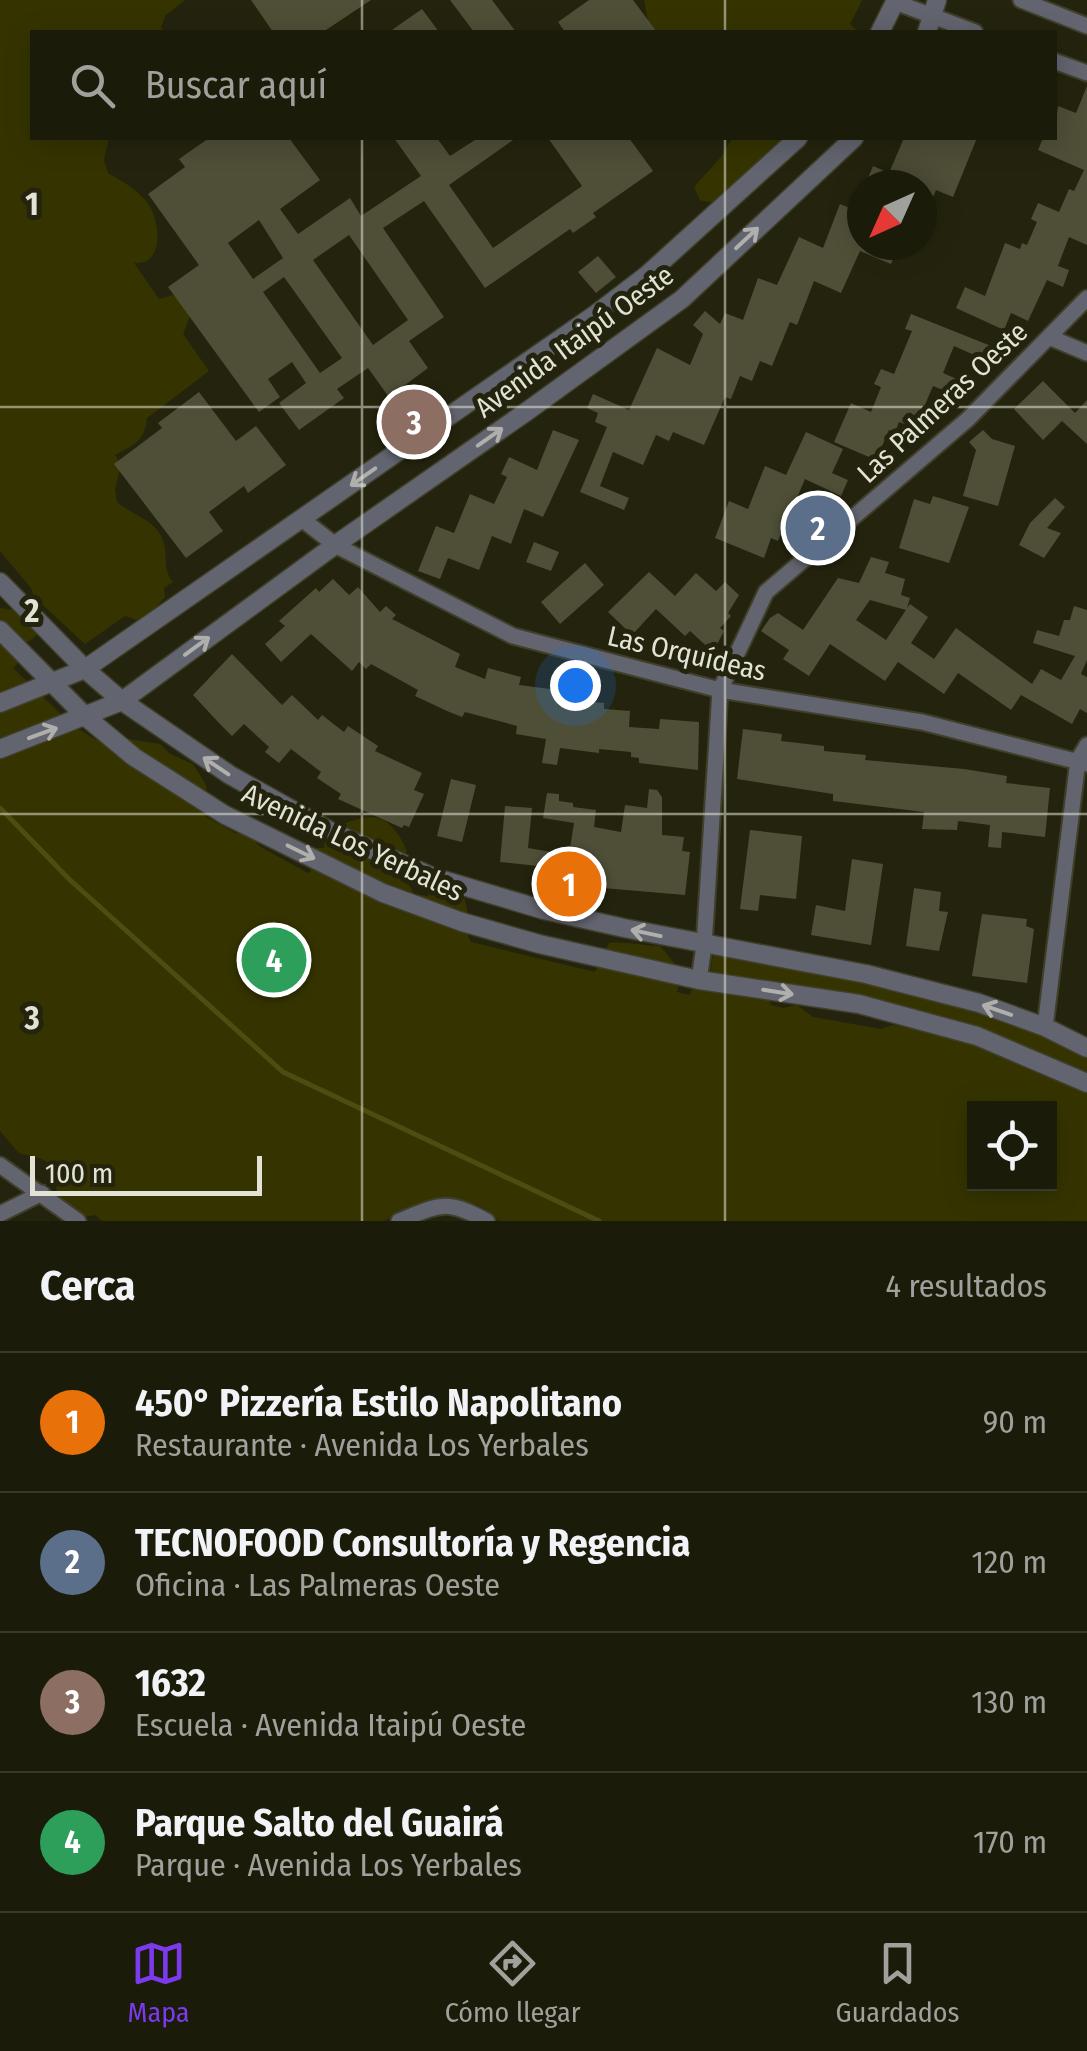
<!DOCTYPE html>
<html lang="es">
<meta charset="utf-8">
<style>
body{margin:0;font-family:"Fira Sans Condensed",sans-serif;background:#242413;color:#f1f3f6}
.controls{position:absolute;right:30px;bottom:30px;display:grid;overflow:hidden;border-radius:0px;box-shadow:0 5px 25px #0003}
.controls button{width:90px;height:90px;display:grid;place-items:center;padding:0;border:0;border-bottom:2px solid #39392b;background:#1b1b0a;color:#f1f3f6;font:50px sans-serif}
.compass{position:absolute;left:847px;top:170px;width:90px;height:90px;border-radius:50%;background:#1b1b0a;box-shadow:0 5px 25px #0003;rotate:225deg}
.scale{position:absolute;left:30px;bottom:25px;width:232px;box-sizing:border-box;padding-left:10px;border:5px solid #e2e3d5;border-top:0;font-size:28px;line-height:35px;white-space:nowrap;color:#e2e3d5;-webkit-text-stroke:8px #24240e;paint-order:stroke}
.you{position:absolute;left:575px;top:685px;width:35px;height:35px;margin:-25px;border:8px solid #fff;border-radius:50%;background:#1a73e8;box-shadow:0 0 0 15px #1a73e833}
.badge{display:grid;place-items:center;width:65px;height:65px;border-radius:50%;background:#7c3aed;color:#fff;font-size:32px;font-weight:700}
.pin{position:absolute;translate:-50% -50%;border:5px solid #fff;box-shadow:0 2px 10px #0006}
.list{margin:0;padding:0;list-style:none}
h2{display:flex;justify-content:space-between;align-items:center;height:130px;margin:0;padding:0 40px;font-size:42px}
h2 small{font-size:32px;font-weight:400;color:#a0a19c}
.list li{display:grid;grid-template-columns:65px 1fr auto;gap:30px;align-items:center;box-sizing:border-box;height:140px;padding:0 40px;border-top:2px solid #39392b}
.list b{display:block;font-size:38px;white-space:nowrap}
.list p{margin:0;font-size:32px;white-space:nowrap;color:#a0a19c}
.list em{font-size:32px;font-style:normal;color:#a0a19c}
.icon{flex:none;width:55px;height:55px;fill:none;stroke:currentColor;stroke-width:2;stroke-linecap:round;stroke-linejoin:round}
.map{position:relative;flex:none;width:1087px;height:1221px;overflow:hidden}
.search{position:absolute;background:#1b1b0a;box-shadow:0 5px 25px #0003;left:30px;right:30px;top:30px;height:110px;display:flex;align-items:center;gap:25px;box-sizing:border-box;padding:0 35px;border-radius:0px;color:#a0a19c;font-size:38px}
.sheet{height:690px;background:#1b1b0a}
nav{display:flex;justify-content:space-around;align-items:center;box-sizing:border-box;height:140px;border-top:2px solid #39392b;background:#1b1b0a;font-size:28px;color:#a0a19c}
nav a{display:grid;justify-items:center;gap:5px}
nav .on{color:#7c3aed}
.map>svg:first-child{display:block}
.green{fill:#353400;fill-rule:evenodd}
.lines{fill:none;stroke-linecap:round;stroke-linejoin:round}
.stream{stroke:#4d4c11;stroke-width:5}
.building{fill:#4f4f38;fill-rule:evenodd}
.minor-casing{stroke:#3f3f2a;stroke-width:19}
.tertiary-casing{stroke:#3f3f2a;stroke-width:21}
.minor{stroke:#62646f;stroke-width:15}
.tertiary{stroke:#62646f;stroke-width:18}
.oneway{stroke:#afb0ac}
.grid{fill:none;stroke:#e2e3d5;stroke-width:2.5;stroke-opacity:0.55}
.labels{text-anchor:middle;stroke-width:10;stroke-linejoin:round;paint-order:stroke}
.street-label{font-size:28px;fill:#e2e3d5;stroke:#24240e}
.grid-label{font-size:32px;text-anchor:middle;font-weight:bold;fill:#e2e3d5;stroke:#24240e;stroke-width:10;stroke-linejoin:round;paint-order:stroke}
</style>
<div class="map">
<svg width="1087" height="1221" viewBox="0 0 1087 1221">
<rect width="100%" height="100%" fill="#24240e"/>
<!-- green -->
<path class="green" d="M0,0H185L165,16L161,28L167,32H32V138H109L104,160L108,173C122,181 135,188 146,201C161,219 165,266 134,263L159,299L173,295L183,304L190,316L183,334L209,371L147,418C145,441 134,445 115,455L121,465L115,490L117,502C132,515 159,521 164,544C168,559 162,568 173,582L164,588L165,597L148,617L136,620L125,616L85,644L34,597L31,588L0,551Z
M644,0H862L850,24L859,32H650Z
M732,138H787C768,150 771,168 759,185C747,202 718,206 700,200L694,187L721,157Z
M0,608L33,612L40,623L37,635L16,651L17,664L13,668L72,725L96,740L109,736L160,744L170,754L193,764L206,785L209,811L206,817L237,834L246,830L259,846L308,873L311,872L306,861L311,848H324L325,831C365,815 386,804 407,851L401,862L389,867L408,883L414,894L427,896L438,889L463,896C472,913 462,927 471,942L595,972L609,943C626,941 643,946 660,946C674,962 683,970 677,992L690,995L697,975L711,971L713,953L852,978L974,1011L1087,1053V1221H500C494,1216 487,1209 480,1206C458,1197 404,1210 384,1221H102L96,1215C70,1221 47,1195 59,1171L42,1159L19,1153L0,1131ZM754,979L852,996L981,1039L955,1040L932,1029L919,1030L893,1025L881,1029L813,1017L797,1005L783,1008L771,1005L766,993L756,986ZM974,1108H1050V1184H974Z"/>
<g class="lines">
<!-- stream -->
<path class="stream" d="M0,808L70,880L283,1072L599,1221"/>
</g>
<!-- building -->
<path class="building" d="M251,0H371L323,32H273Z
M450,0H492L516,32H474Z
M589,0H633L657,32H565L558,22Z
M422,9L439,32H389Z
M1087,86V245L1069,237L1058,266L1069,270L1063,287L1047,280L1028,321L1011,313L1004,330L956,308L965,287L985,296L1005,243L1020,249L1022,243L1027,245L1037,222L1031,219L1038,203L1059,212L1069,189L1074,191L1084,170L1038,150L1043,138H1054L1058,106L1076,113Z
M209,138H289L320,180L280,209L298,234L350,198L361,216L421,176L394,138H437L450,156L478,138H516L449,185L493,248L582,186L548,138H629L653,171L593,213L596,217L573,233L570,229L485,288L424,201L383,228L444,317L409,341L428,368L401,388L413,405L401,414L368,368L337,389L344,398L299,430L279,403L306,383L292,362L268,379L280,397L259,412L168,287L199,265L148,194L185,167L179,159ZM259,220L283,258L253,279L228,243ZM349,235L408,320L373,345L313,260ZM284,277L342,358L320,373L263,292Z
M904,138H977L953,197L936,190L922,223V185H865L873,166L889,173Z
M840,204L862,213V245H899L891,264L860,251L841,293L814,281L797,325L790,322L772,366L760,361L752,381L740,376L731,399L725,397L704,445L673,432L669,441L656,435L643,465L613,452L600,486L629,498L624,510L580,492L607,427L595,422L598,413L587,408L593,394L629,410L657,348L690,365L703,334L693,325L705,311L720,324L725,313L743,320L758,278L777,285L799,237L823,248Z
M598,256L616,277L596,293L578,272Z
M911,314L996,348L990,362L954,346L943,373L961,381L955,395L933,386L915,428L899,422L895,432L889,430L876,460L834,442L851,403L871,412L881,387L874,384L881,369L894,374L912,331L905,329Z
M1043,381L1075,413L1087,400V444L1062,421L1043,440L1014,409Z
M199,392L236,441L256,426L286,465L248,493L244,486L209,512L223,531L186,558L114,464L162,428L158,423Z
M553,430L579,440L543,517L524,509L511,544L492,536L479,570L448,558L440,579L418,571L436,526L454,533L470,494L494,504L507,477L501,474L509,457L537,470Z
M983,430L992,439L1015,446L998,506L963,496L976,450L969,442Z
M806,432L843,449L832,473L848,480L841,496L805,479L794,505L809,512L802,528L786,521L778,541L771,538L764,558L715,538L729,501L748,509L765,466L786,475Z
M933,496L969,507L949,563L899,548L914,499L930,504Z
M1055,498L1065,507L1047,528L1061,533L1044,558L1019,545L1030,523Z
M534,542L559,552L551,571L526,562Z
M871,557L889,562L885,573L905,579L901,595L910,598L907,608L910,604L928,617L911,643L934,659L956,628L1032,684L1041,669L1061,680L1075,656L1033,643L1037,630L1059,636L1064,620H1070L1074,606L1087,610V660L1081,674L1087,677V713L1080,709L1072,724L1021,695L1011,710L958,673L944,694L898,662L885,681L830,644L809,676L783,659L789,650L761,631L770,618L778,613L803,630L838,578L859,583ZM870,600L906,610L886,640L856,620Z
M585,563L604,585L560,624L541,602Z
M649,572L675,596L696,573L716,591L725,582L739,595L728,613L731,616L720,628L724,631L713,652L690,631L685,636L656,609L632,635L608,612Z
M333,579L349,595L358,587L380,612L386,606L396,615L392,619L460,654L455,667L485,679L488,668L521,677L519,685L565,691L564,699L604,703V709L630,711L629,727L659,729L660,719L699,722L698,770L639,763V758L631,757V752L599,749V753L560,748L557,765L542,763L546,739L516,734L517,726L465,712L462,717L447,711L415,696L418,690L371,664L366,669L359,662L352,671L311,634L281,662L265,644L285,626L279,621L316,588L319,592Z
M232,654L282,705L292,695L318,720L322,715L344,732L348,726L378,746L375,751L422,773L414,790L424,794L409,827L404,825L402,828L338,799L341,794L317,778L321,772L291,749L279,763L265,752L269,747L244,724L232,736L219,723L193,695Z
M743,729L782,734L781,741L824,746V751L866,755L865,760L964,769L1007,776L1006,783L1050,788L1045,837L1002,832L1001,848L988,847L990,825L958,821L957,830L922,829L924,812L833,801V794L737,779Z
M451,779L476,785L462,842L437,836Z
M649,789L657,790L662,797V835L684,837L682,851L690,852L685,895L603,888V885L546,876L547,867L500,862L505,806L532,808L528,848L569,855L574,823L543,818L547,793L559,794V801L573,803V807L596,810L594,827L621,832L625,805L647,808Z
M750,830L802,836L796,899L760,895L758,911L740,909Z
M852,859L883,864L871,945L811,935L816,905L845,911Z
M914,888L941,892L939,911L948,912L939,951L906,946Z
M982,914L1027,919L1026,926L1034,929L1027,983L972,976Z"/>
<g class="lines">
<defs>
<path id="minor" d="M1021,0L1087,26
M895,2L975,32
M1054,61L1087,73
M1049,337L1087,353
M302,519L335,545L513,636L720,690L922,722L1087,764
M699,980L704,946L720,690L766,592L968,419L1087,298
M1045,1027L1078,760L1087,745
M0,1165L78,1221
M0,1214L42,1193
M399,1221C441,1204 446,1199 487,1221"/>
<path id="tertiary" d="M880,32L896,0
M927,32L937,0
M0,582L85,669L122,701L230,775L330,831L433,877L544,910L624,928L866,974L979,1003L1045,1027L1087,1048
M0,630L86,717L134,757L225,815L383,893L462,922L539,944L699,980L859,1004L977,1036L1087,1083
M0,703L85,669L596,314L647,275L798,138
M0,749L122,701L335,545L526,412L682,299L854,138"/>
</defs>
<!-- minor casing -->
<use href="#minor" class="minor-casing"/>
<!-- tertiary casing -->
<use href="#tertiary" class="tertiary-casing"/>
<!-- minor -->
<use href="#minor" class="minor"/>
<!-- tertiary -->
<use href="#tertiary" class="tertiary"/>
</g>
<!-- one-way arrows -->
<defs><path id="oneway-shaft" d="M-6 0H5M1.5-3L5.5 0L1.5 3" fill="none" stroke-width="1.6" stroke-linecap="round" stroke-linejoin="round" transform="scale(2.5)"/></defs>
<g class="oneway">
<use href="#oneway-shaft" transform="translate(747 238) rotate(-43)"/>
<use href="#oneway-shaft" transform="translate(490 437) rotate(-35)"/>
<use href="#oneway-shaft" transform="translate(363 477) rotate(145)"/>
<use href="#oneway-shaft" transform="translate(197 646) rotate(-36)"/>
<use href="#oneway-shaft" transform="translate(43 733) rotate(-20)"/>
<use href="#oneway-shaft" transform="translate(216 766) rotate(-146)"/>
<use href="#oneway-shaft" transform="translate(301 852) rotate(26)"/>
<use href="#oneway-shaft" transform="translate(646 933) rotate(-168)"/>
<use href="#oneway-shaft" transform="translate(778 992) rotate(9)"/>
<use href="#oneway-shaft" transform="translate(997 1010) rotate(-161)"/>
</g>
<!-- grid -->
<path class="grid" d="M362,0V32M725,0V32M362,138V1221M725,138V1221M0,407H1087M0,814H1087"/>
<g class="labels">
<!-- street labels -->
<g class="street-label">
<text transform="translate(574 341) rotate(-36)" y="10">Avenida Itaipú Oeste</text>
<text transform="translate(942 402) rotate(-43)" y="10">Las Palmeras Oeste</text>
<text transform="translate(687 653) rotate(13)" y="10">Las Orquídeas</text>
<text transform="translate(353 842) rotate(25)" y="10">Avenida Los Yerbales</text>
</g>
</g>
<g class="grid-label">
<text x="32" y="215">1</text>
<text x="32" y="622">2</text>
<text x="32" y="1029">3</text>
</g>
</svg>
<div class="controls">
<button><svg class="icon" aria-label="locate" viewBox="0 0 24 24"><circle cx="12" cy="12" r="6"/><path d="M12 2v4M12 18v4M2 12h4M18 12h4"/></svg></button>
</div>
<svg class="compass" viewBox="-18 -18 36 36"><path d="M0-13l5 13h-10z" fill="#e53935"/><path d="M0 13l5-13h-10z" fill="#a0a19c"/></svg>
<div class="scale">100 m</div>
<div class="you"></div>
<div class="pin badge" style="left:569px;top:884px;background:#e8710a">1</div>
<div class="pin badge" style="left:818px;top:528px;background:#5c6f8a">2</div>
<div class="pin badge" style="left:414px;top:422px;background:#8d6e63">3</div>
<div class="pin badge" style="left:274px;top:960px;background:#2e9e5b">4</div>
<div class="search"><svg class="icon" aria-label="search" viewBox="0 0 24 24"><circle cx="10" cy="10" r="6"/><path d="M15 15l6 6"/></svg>Buscar aquí</div>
</div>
<section class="sheet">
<h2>Cerca<small>4 resultados</small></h2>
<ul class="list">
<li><span class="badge" style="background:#e8710a">1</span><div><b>450° Pizzería Estilo Napolitano</b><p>Restaurante · Avenida Los Yerbales</p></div><em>90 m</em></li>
<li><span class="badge" style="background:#5c6f8a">2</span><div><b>TECNOFOOD Consultoría y Regencia</b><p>Oficina · Las Palmeras Oeste</p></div><em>120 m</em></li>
<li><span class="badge" style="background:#8d6e63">3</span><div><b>1632</b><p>Escuela · Avenida Itaipú Oeste</p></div><em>130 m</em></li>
<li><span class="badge" style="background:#2e9e5b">4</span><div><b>Parque Salto del Guairá</b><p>Parque · Avenida Los Yerbales</p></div><em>170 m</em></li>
</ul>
</section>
<nav>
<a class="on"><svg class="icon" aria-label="map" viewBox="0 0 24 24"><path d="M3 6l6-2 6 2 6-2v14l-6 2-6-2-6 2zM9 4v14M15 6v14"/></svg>Mapa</a>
<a><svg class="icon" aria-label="directions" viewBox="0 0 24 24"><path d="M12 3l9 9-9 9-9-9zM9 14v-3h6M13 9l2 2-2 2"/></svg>Cómo llegar</a>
<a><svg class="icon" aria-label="saved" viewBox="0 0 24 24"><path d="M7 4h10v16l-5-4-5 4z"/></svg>Guardados</a>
</nav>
